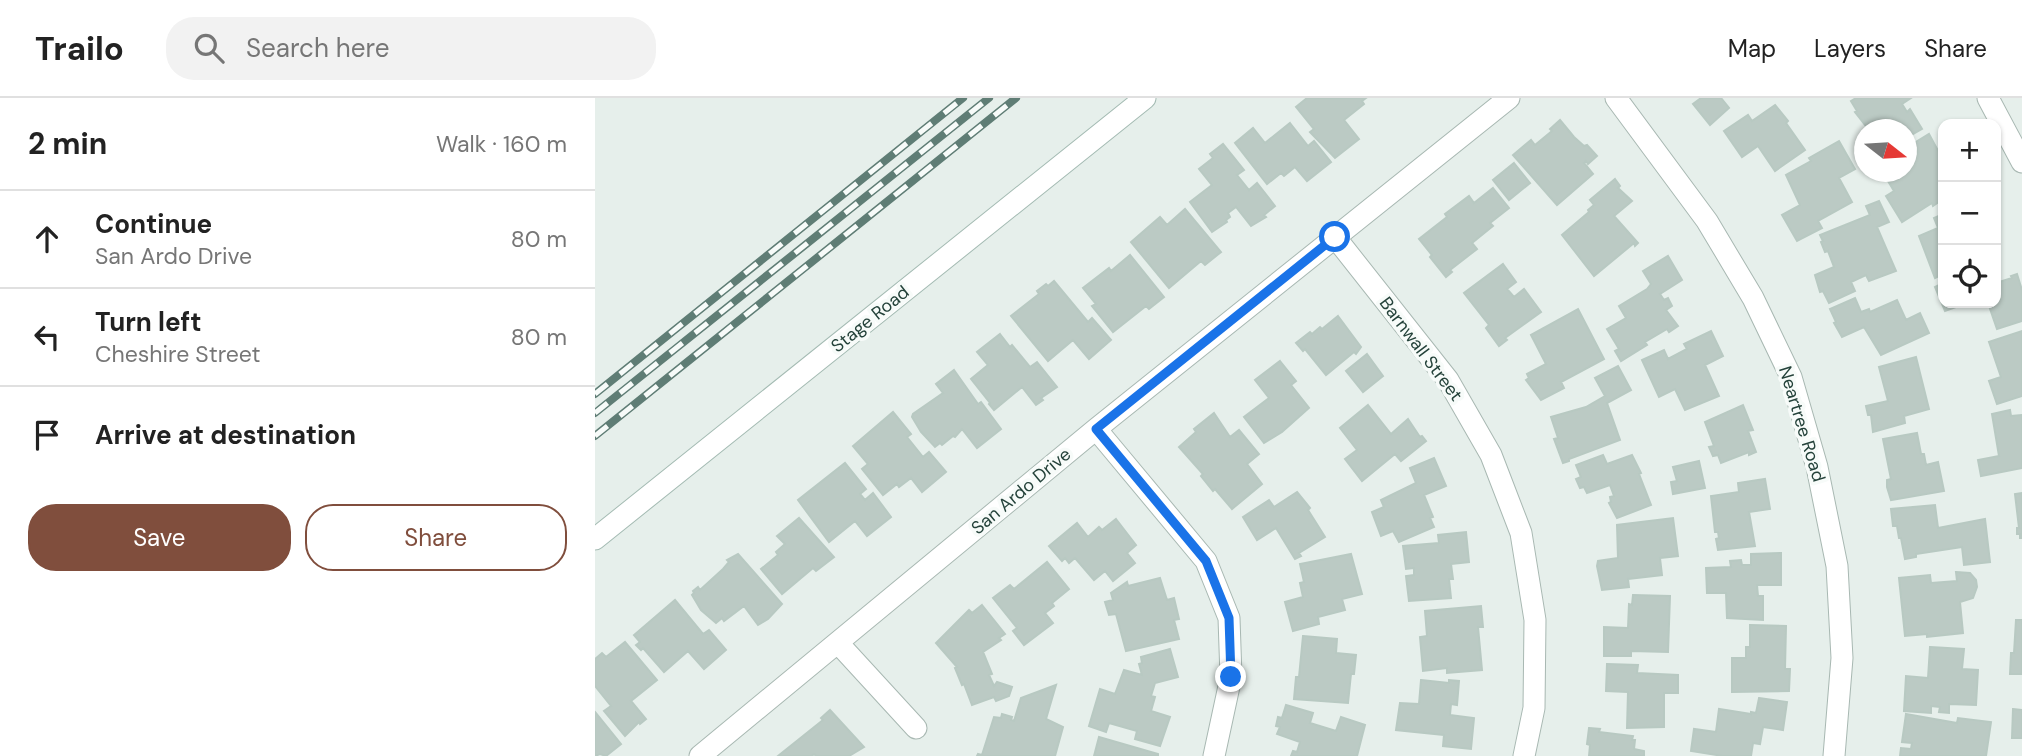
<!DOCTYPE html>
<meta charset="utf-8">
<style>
body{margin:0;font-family:"DM Sans",sans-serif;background:#f2f2f2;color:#222}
.controls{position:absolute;right:21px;top:21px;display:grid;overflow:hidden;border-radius:14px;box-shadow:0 2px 5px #0004}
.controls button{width:63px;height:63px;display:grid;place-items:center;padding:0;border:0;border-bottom:2px solid #e0e0e0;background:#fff;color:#222;font:35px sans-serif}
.compass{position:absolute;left:1259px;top:21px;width:63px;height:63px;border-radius:50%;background:#fff;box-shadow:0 2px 5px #0004;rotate:107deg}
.stop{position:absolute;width:21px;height:21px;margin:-16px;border:5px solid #1a73e8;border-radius:50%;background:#fff}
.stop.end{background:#1a73e8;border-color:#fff;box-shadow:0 2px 7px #0008}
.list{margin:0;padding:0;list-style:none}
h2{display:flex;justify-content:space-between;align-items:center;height:91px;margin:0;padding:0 28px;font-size:30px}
h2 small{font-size:23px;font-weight:400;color:#767676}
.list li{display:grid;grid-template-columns:46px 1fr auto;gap:21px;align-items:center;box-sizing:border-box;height:98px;padding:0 28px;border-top:2px solid #e0e0e0}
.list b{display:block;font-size:26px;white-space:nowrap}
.list p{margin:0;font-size:23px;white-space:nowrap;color:#767676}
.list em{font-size:23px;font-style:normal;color:#767676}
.actions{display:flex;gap:14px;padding:21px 28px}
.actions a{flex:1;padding:16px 0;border:2px solid #804e3d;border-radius:28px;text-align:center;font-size:24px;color:#804e3d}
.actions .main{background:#804e3d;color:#fff}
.icon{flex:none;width:38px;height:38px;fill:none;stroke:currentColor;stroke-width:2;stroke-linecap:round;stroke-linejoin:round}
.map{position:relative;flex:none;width:1427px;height:658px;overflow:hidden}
header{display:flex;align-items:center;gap:42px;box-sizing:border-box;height:98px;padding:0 35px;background:#fff;border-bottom:2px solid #e0e0e0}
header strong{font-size:33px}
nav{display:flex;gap:38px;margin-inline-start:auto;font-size:24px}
.search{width:490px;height:63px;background:#f2f2f2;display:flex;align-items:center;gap:18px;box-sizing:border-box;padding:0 24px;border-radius:28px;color:#767676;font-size:26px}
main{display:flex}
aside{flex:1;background:#fff}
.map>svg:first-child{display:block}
.building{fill:#bbcac4;stroke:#b8c9c2;stroke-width:2}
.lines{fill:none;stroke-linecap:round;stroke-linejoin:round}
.minor-casing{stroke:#a8b8b2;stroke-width:23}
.secondary-casing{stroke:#a4bbb3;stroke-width:23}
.minor{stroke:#fff;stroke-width:21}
.secondary{stroke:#fff;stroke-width:21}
.rail-casing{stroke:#5f7d75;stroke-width:8}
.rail{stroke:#f7fbf9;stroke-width:5;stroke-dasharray:16;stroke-linecap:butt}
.route{stroke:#1a73e8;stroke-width:9}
.labels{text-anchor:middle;stroke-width:7;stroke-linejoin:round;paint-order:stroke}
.street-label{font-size:18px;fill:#24423a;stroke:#f7fbf9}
</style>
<header>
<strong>Trailo</strong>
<div class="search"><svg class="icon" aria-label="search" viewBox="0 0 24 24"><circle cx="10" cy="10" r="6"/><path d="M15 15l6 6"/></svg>Search here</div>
<nav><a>Map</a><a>Layers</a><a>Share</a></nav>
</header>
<main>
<aside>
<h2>2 min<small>Walk · 160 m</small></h2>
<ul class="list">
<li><svg class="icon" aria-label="ahead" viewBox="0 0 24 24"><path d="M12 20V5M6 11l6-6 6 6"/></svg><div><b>Continue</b><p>San Ardo Drive</p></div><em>80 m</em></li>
<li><svg class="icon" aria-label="left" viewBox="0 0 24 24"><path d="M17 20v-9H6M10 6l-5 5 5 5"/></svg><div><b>Turn left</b><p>Cheshire Street</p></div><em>80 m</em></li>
<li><svg class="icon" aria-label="arrive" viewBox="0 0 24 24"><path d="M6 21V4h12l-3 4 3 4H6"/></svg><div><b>Arrive at destination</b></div></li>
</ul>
<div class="actions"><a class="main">Save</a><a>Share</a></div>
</aside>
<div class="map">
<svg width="1427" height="658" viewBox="0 0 1427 658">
<rect width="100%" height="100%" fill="#e6efeb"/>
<!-- building -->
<path class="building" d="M712,0H771L767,3L769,6L749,22L764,41L740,60L715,34L719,31L701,9Z
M1106,0H1126L1134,10L1115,27L1098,6Z
M1261,0H1316L1307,6L1312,14L1315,11L1327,31L1311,40V32H1274L1260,14L1262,13L1256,3Z
M1180,7L1193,23L1191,25L1210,52L1180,73L1163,48L1147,59L1129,33L1153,17L1157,23Z
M965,22L979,39L989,48L992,47L1002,58L993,66L991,63L989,65L998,76L962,107L918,57L936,42L940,47L957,33L955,31Z
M695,25L713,48L719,43L736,64L712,83L700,69L689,78L686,75L672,86L640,45L658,30L670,45Z
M1334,36L1348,62V101L1338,108L1337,105L1307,124L1291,98L1299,93L1290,78L1297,74H1311V50Z
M1244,43L1260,71L1244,80L1257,104L1223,123L1227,130L1202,143L1187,117L1205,107L1191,77L1216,63L1214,60Z
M628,46L649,72L642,77L654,92L662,85L680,108L669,117L671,119L656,128L641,109L633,115L635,119L631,122L632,124L617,134L595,104L617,87L604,71L618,60L615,56Z
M919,65L935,85L914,102L898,82Z
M1020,81L1025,88L1023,90L1037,103L1019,118L1043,145L1040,148L1039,145L999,178L967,137L994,114L993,112L999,107L995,102Z
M898,90L914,110L895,125L898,128L877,145L882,151L855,172L857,174L851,179L835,159L837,157L824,141L852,119L850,116L874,98L879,105Z
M1284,103L1294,124L1282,129L1301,173L1274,183L1271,177L1256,184L1260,193L1234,205L1228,193L1225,194L1220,177L1239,169L1233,153L1230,154L1226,144L1228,143L1225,137L1275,117L1271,108Z
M590,111L626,154L610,167L606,163L574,190L536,144L565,119L572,127Z
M1348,116V176L1340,180L1324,138L1343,130L1339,120Z
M535,157L569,199L554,211L551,208L518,234L497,208L501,206L488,190L514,170L516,173Z
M1073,158L1087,182L1065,196L1069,202L1073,200L1077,208L1071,212L1083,228L1074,234L1072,231L1050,244L1052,247L1026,263L1020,253L1024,251L1012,231L1031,220L1024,208L1052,191L1056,186L1048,173Z
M908,166L921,184L912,191L919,199L929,191L946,214L910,240L912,242L904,248L891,230L894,227L869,195Z
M1422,176L1427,192V223L1402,231L1393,205H1401V185L1417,180L1416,178Z
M459,183L493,224L497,220L516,242L494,261L478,242L453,263L416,218L444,196L442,193L451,186L453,188Z
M1348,185V205H1372L1350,213L1340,189Z
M1260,200L1266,214L1274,211L1275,214L1302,202L1311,222L1325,215L1334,235L1286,257L1269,229L1247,239L1239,225L1241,224L1235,211Z
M983,211L1009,261L966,284L969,290L946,302L931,282L934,280L932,276L951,266L936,237Z
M743,218L766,249L761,256L759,254L731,277L710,251L708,253L701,245L715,234L717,236L725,229L727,231Z
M1116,233L1128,258L1110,267L1124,298L1090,312L1080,291L1064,299L1047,262L1069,252L1073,261L1092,251L1089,246Z
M1427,233V298L1402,306L1394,283L1406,279L1394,244Z
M405,236L415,249L417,247L435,269L442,264L462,289L446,300L448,302L441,307L427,289L399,312L394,306L395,305L376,281L393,267L382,254Z
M772,256L788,278L768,294L751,273Z
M1321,259L1334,311L1309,318L1310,325L1278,334L1276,317H1273L1271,308L1293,303L1284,269Z
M685,263L701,283L696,287L714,310L687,334L669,345L649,319L674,300L660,282Z
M1023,268L1036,292L1012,305L1025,342L974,361V363L968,365L959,341L963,340L956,319L991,309L1010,298L1000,280Z
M359,272L383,306L386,304L406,331L382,350L367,331L360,339L358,338L347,347L345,345L340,349L326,334L317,319L318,316L348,295L341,286Z
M773,307L796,336L813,321L825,339L827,338L831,343L806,363L800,356L767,383L750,361L762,352L745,330Z
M1148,307L1158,332L1153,333L1161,354L1154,357V354L1126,365L1123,357L1118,358L1114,349L1119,348L1110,324Z
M1415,312L1416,318L1427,317V370L1386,378L1383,362L1404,358L1397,316Z
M298,314L316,336L312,339L328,359L334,354L351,374L327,394L316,380L304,389L302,386L288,397L267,371L273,366L258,348Z
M619,315L635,339L644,332L664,356L652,366L667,386L637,411L620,391L618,393L606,378L608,376L584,349L601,334L599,331Z
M1322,335L1326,356H1329L1331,367L1343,364L1349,393L1296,402L1292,389V382L1296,381L1288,341Z
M1008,357L1012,366L1037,357L1046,375L1044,376L1056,407L1022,420L1014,405L1016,404L1015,399L1019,398L1015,387L992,395L989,389L985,390L981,381L986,379L981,367Z
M839,360L851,388L829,397L838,419L835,420L839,429L804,444L798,433L786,438L777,414L789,409L786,402L821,385L815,370Z
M1104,363L1110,390L1078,396L1076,384L1082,383L1078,369Z
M250,365L271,391L265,396L270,402L278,395L296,419L272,438L260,423L234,444L203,402Z
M1170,381L1175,411L1154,414L1160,448L1123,452L1121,441L1124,440L1123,434H1120L1116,398L1144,394L1143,385Z
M702,394L715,410L713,412L730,439L704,455L706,458L700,461L681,430L662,442L648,419L674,402L679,409Z
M1427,395V440H1425V436H1422V430H1424L1420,396Z
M1340,407L1343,430L1390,421L1395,464L1369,467L1367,449L1321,456V459L1310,461L1306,440H1304L1302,428H1298L1296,411Z
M204,420L239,459L221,473L218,470L187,496L166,471L183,457L181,454L190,446L182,438Z
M1078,420L1083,458L1065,460L1067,477L1033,481L1034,489L1007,492L1002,468L1003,463L1023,460L1022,427Z
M521,421L541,447L532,455L540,465L518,483L510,473L499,482L480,460L474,465L470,460L467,463L454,448L482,425L493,439L504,429L507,432Z
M871,434L874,464L856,466L858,481H854L856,500L814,503L811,478L819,477V470L811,471L808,448L844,445L843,437Z
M1186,455V487H1162L1163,498H1168V522L1132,520L1131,495H1112L1111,470L1136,469L1135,463L1146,462L1147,467H1156V456Z
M143,456L187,506L173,521L163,527L149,508L129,523L127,520L121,525L106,512L97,497L99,495L98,493L103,489L105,492L128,471L134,464L132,462Z
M756,456L767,496L747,501L750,512L723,519L724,526L698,533L690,504L708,499L705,485L709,484L705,466Z
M452,464L474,491L457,505L459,508L450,515L458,525L429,547L418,533L422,530L398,500L415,487L419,491Z
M1361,474L1375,475L1381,482L1382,489L1378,500L1365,504L1368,535L1332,539V536L1310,538L1304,480L1335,477L1336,485L1362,483Z
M565,480L572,502L579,500L584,521L579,522L584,541L531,553L521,516L514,517L510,504L518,502L516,495L532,484L533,488Z
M1038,497L1075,498L1073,554L1036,553V558H1009V529L1033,530L1034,506L1037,507Z
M80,502L108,536L114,532L131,552L109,571L93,553L69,574L48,550L46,552L41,547L45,544L39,537Z
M387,507L410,536L404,540L406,542L388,554L397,576L394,577L399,588L402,584L417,589L414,598L401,603L399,599L377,607L369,586L367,587L360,570L362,569L341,545L374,512L377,515Z
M886,508L888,529H883L887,572L852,575V570L828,573L825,539L832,538L830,513Z
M1421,522H1427V576H1415L1416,555H1419Z
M1155,527L1191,528L1190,571H1195L1194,593L1137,594V560H1151V549H1155Z
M708,538L742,541L741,555L761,557L759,576H756L753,605L699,601L701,579H704Z
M30,544L62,582L36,603L51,621L45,626L44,624L30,638L9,613L16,608L0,588V561L7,555L11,559Z
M1335,549L1369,551L1367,571L1383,572L1381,607L1354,606V615L1344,614L1345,609L1336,608V615L1309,613L1311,578L1333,580Z
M575,551L583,579L560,585L556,598L560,599L556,613L575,619L565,648L540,641L542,633L514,625L511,634L494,628L505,591L520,596L529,572L547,577L544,566L547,565L546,559Z
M1012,566L1043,567L1042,575L1083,577V595H1069V629L1032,630L1033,594L1011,593Z
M826,582L854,585V582L864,583L862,607L856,606L855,617L879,620L876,651L848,648L849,637L801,632L805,605L824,606Z
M461,587L451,621L468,629L460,658H382L383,656L387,657L399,619L406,620L407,616L417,619L416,622L419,623L426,600Z
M1164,600L1192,604L1188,632L1168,629L1165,646L1158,645L1156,658H1128L1096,653L1099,631L1121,634L1124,611L1156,616V614L1161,615Z
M691,607L718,615L715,625L741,633L746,619L770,627L762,658H696L698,653L702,654L705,644L682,636L685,629L681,628L683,619L687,620Z
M1418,611L1427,612V640H1417Z
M235,612L269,649L254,658H221L219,656L217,658H183L228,622L226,620Z
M0,614L26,646L11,658L5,656L0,658Z
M1311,616L1362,625L1363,620L1396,624L1391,658H1305L1306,650L1316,651L1317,645L1307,644Z
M994,630L1005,631L1004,634L1038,638L1037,642H1040L1039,651L1049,653V658H994L995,647L992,646Z
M504,639L563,656V658H499Z"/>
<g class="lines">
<defs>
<path id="minor" d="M1021,0L1112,123L1158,200L1196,279L1222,369L1242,468L1247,560L1239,658
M1393,0L1427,64
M740,139L853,282L896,357L926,435L940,522L939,610L929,658
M501,331L611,463L634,520L636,579L619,658
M243,545L321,630
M105,658L501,331L914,0"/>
<path id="secondary" d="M0,441L550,0"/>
</defs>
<!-- minor casing -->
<use href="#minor" class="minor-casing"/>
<!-- secondary casing -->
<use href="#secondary" class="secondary-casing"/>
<!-- minor -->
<use href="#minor" class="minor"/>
<!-- secondary -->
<use href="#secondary" class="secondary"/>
<defs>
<path id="rail" d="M0,296L368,0
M0,315L394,0
M0,338L421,0"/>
</defs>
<!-- rail casing -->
<use href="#rail" class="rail-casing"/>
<!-- rail -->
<use href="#rail" class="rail"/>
</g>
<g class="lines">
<!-- route -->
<path class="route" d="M636,579L634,520L611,463L501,331L740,139"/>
</g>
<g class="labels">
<!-- street labels -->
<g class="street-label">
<text transform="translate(275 221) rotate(-39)" y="6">Stage Road</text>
<text transform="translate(826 251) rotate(53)" y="6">Barnwall Street</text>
<text transform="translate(1207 326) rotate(73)" y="6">Neartree Road</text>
<text transform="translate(426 393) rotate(-40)" y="6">San Ardo Drive</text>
</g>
</g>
</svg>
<div class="controls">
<button>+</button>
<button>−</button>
<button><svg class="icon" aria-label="locate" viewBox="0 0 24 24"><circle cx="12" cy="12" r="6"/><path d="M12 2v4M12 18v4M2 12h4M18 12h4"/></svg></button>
</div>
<svg class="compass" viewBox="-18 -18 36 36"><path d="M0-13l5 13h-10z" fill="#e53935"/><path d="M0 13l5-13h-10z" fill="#767676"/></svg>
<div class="stop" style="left:740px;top:139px"></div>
<div class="stop end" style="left:636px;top:579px"></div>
</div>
</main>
